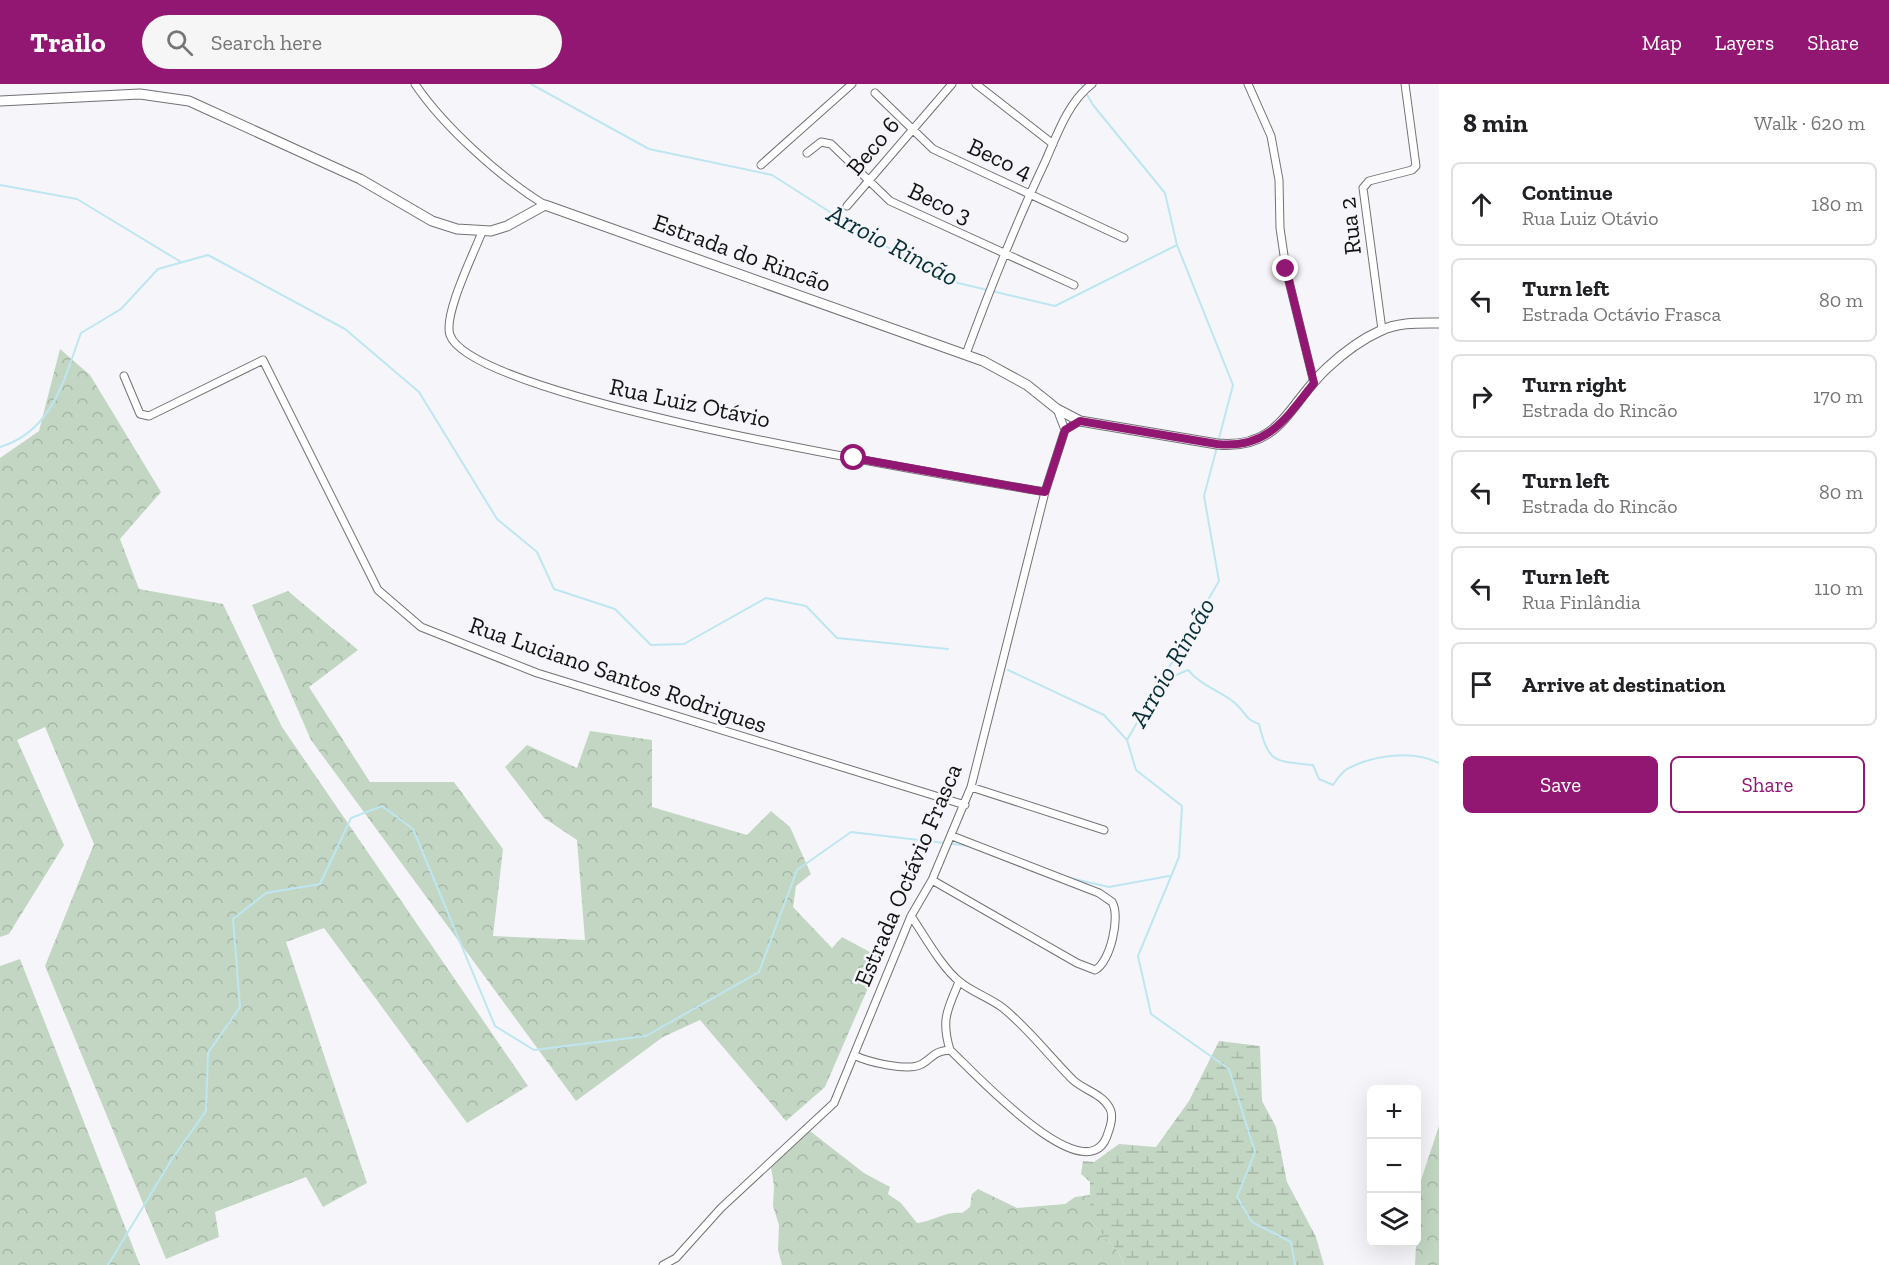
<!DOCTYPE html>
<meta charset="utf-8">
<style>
body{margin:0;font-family:"Zilla Slab",serif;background:#f6f6f6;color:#202124}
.controls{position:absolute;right:18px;bottom:18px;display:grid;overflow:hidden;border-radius:9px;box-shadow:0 6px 24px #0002}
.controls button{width:54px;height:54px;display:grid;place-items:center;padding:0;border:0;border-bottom:2px solid #e0e0e0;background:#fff;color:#202124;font:30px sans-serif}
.stop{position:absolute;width:18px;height:18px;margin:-14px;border:4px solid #921773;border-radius:50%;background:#fff}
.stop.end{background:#921773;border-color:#fff;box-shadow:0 2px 6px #0008}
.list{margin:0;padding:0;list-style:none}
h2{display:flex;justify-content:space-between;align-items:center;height:78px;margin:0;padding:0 24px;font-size:26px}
h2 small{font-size:20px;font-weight:400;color:#757577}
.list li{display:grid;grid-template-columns:39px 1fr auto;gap:18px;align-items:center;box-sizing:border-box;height:84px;margin:0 12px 12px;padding:0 12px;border:2px solid #e0e0e0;border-radius:9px}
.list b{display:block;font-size:22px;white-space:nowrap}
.list p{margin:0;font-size:20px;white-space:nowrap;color:#757577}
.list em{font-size:20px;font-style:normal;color:#757577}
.actions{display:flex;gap:12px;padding:18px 24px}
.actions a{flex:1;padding:14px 0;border:2px solid #921773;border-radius:9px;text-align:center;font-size:21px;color:#921773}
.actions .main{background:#921773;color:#fff}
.icon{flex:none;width:33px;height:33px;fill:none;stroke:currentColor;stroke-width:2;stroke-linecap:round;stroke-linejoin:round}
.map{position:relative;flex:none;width:1439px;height:1181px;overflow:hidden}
header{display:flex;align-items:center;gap:36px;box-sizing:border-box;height:84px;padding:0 30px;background:#921773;color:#fff}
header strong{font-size:28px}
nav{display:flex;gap:33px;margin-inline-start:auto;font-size:21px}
.search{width:420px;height:54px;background:#f6f6f6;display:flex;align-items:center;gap:15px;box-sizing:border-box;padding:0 21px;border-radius:33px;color:#757577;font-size:22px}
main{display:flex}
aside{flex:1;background:#fff}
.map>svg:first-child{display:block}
.forest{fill:url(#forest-crowns)}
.wetland{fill:url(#wetland-marsh)}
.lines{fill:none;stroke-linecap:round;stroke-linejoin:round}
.stream{stroke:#bee6f1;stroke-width:2}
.street-casing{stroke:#727275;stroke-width:9}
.secondary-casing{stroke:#727275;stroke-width:11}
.street{stroke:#fff;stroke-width:7}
.secondary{stroke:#fff;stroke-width:9}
.route{stroke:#921773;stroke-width:8}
.labels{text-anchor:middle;stroke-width:5;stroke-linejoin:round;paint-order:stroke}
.street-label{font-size:24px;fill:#131314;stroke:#f6f6fa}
.water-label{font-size:26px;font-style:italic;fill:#072f38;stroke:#f6f6fa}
</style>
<header>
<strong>Trailo</strong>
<div class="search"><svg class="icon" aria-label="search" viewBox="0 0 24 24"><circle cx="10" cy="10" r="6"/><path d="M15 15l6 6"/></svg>Search here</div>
<nav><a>Map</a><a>Layers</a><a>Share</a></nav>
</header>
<main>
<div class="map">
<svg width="1439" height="1181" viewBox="0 0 1439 1181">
<defs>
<pattern id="forest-crowns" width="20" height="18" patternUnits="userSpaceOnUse" patternTransform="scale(1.5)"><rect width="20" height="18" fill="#c3d6c3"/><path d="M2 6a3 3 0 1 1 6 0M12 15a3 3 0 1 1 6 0" fill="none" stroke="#a7b7a7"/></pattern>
<pattern id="wetland-marsh" width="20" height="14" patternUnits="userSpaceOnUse" patternTransform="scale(1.5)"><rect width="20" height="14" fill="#c3d6c3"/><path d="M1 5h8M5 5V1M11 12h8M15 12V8" fill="none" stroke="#a7b7a7"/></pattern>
</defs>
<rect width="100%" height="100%" fill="#f6f6fa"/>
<!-- forest -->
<path class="forest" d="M60,265L90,291L161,408L120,455L139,505L223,520L282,643L528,1002L467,1039L324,844L286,858L367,1099L323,1123L306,1093L215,1128L219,1153L166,1175L45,882L94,760L45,643L17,656L64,761L9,850L0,853V374L39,347Z
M288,507L358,566L309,603L370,698H454L503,765L493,852L585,856L577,756L544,734L505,683L527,661L577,684L590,647L652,656V723L747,751L771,727L790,743L811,790L796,802L793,823L832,864L842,853L881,874L825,1003L786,1037L700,936L663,953L576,1017L311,656L252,521Z
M20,875L140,1181H0V882Z
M1439,1042V1181H1415L1419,1102Z
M810,1047L864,1089L890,1103L888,1110L901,1119L917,1139C934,1137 945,1127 962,1129L970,1123L972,1110L978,1105L1017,1124L1065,1120L1075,1113L1090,1111V1137L1118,1167L1124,1181H782L778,1166L779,1141L773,1122L774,1102L771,1083Z"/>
<!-- wetland -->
<path class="wetland" d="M1219,957L1260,962L1262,1017L1276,1043L1287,1098L1316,1153L1324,1181H1124L1118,1167L1090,1137V1098L1081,1090L1083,1077L1094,1078L1119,1060L1156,1063L1189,1017Z"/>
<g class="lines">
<!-- stream -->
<path class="stream" d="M531,0L649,65L772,91L877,158L958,199L1055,222L1177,161L1233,301L1218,358
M1081,0L1093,21L1165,109L1177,161
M0,101L77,115L181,178
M0,363C53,347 64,295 81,249L121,225L158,185L208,171L345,245L419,308L497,435L537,468L554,505L615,525L651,561L684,560L766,514L806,522L837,554L948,565
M1217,363L1204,412L1219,497L1127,656L1136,686L1182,722L1179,773L1138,872L1151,930L1229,985L1255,1068L1237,1113L1252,1138L1291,1158L1295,1181
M1008,586L1104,631L1127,656
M1160,598L1188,586C1204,605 1226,608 1238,622C1248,632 1244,634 1259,640C1269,680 1274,677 1313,681L1319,695L1333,701C1337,695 1342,687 1349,684C1374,671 1413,666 1439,679
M1003,775L1020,782
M1066,793L1109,803L1169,792
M108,1181L172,1075L206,1027L208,969L240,923L233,835L266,809L320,800L351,734L382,722L413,745L495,942L534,966L646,952L759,888L797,786L851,748L970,762"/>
<defs>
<path id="street" d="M415,0C444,43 501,94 545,121
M976,0L1053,60
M1248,0L1271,52L1279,96L1280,144L1286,185L1314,299
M875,9L933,65L1124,154
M807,69L821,58L831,60L890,117L1074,201
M761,81L852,0
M847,122L952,0
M482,148C474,169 443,231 450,251C473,317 961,393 1045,408
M1382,246L1363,104L1369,97L1412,86L1416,82L1405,0
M966,270C990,205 1015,141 1045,78C1057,51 1068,18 1092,0
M124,292L140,330L149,332L263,276L378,506L421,543L537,589L965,721
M1057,325L1065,346
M971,703L1104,746
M932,796L1077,879L1095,886C1110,879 1121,832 1112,818L1099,809L952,752
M950,966C941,936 947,926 959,898
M854,971C867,978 909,988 922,980C935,972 932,968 950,966C972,986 1089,1115 1108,1049C1111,1041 1114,1030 1109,1023C1102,1010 1084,1006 1073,996C1049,972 1029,945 1003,924C990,914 972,908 960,898C942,884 924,851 911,832
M663,1181L676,1174L721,1124L834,1019L911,832L932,796L971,703L1045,408L1065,346L1080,337"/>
<path id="secondary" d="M0,17L140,10L189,17L360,95L432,137L457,145L491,147L507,142L545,121L983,277L1027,301L1057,325L1080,337L1217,360C1281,366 1288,320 1327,284C1342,270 1362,255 1380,247C1398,238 1419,239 1439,239"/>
</defs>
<!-- street casing -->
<use href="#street" class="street-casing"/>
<!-- secondary casing -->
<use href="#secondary" class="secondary-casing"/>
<!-- street -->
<use href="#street" class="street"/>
<!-- secondary -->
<use href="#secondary" class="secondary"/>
</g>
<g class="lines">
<!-- route -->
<path class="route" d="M854,374L1045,408L1065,346L1080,337L1217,360C1267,365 1285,336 1314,299L1286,185"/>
</g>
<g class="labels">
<!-- street labels -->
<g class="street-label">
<text transform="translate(873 62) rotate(-50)" y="8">Beco 6</text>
<text transform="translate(1000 75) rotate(25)" y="8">Beco 4</text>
<text transform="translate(940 119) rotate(25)" y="8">Beco 3</text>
<text transform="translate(1350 142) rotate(-96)" y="8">Rua 2</text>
<text transform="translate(742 169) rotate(20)" y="8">Estrada do Rincão</text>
<text transform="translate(690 319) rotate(12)" y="8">Rua Luiz Otávio</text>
<text transform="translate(618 591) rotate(19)" y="8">Rua Luciano Santos Rodrigues</text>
<text transform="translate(908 791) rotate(-67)" y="8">Estrada Octávio Frasca</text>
</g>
<!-- water labels -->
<g class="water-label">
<text transform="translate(893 161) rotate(28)" y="9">Arroio Rincão</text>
<text transform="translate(1172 578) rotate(-60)" y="9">Arroio Rincão</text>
</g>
</g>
</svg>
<div class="controls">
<button>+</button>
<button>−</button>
<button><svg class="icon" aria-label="layers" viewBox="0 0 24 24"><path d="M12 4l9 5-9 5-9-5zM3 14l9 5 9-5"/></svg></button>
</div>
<div class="stop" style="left:854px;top:374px"></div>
<div class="stop end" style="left:1286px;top:185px"></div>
</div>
<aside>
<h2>8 min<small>Walk · 620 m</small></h2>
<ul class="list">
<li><svg class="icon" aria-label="ahead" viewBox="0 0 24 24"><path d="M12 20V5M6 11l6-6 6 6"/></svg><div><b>Continue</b><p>Rua Luiz Otávio</p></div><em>180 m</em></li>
<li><svg class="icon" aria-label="left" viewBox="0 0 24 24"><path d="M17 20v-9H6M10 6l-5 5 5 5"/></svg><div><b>Turn left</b><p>Estrada Octávio Frasca</p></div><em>80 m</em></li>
<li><svg class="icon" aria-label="right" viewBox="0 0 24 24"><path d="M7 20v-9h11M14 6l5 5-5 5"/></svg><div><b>Turn right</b><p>Estrada do Rincão</p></div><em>170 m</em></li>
<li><svg class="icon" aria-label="left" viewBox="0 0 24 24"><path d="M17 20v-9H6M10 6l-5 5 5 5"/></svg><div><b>Turn left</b><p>Estrada do Rincão</p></div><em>80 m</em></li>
<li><svg class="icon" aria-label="left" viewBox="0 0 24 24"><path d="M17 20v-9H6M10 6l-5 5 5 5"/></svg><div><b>Turn left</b><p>Rua Finlândia</p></div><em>110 m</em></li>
<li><svg class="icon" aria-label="arrive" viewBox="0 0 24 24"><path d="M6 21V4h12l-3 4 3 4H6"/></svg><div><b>Arrive at destination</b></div></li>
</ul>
<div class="actions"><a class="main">Save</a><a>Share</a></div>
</aside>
</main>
